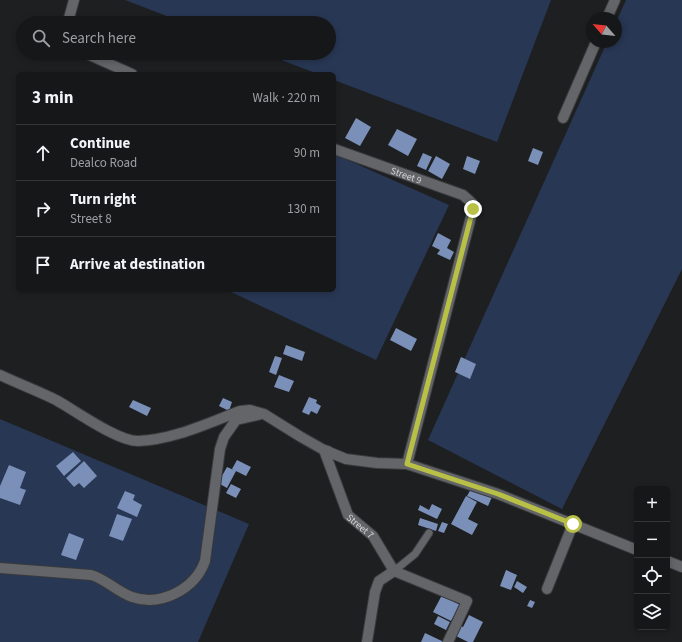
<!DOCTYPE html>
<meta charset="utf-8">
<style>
body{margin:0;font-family:"Source Sans 3",sans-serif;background:#232426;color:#f1f3f6}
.controls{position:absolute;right:12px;bottom:12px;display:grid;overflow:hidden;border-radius:6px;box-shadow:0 2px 6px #0003}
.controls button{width:36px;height:36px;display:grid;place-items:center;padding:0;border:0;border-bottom:1px solid #353638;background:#161719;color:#f1f3f6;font:20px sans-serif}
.compass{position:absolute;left:586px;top:12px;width:36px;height:36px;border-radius:50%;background:#161719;box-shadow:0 2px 6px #0003;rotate:298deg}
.stop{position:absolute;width:12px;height:12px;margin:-9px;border:3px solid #b9c046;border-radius:50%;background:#fff}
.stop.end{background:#b9c046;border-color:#fff;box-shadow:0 1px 4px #0008}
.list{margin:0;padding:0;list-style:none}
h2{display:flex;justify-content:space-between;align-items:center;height:52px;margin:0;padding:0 16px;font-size:17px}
h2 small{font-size:13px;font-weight:400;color:#9e9fa2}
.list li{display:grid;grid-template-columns:26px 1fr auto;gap:12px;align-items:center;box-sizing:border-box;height:56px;padding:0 16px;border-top:1px solid #353638}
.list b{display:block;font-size:15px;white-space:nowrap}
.list p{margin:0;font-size:13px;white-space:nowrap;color:#9e9fa2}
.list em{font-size:13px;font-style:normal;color:#9e9fa2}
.icon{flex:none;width:22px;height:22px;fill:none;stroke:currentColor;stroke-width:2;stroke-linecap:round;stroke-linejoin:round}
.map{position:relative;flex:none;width:682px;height:642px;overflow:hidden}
.search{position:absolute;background:#161719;box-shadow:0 2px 6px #0003;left:16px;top:16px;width:320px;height:44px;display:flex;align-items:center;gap:10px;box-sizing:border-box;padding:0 14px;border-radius:22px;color:#9e9fa2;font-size:15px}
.panel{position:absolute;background:#161719;box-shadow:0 2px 6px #0003;left:16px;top:72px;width:320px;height:220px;border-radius:6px}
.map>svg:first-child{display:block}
.green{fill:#283754}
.building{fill:#7a90b9}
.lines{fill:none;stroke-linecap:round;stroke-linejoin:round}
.service-casing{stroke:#393a3c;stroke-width:9}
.minor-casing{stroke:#393a3c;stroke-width:12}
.service{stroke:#636568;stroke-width:7}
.minor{stroke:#636568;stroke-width:10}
.route{stroke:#b9c046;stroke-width:5}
.labels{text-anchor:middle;stroke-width:4;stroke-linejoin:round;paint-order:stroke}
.street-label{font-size:10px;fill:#d3d4d6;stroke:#08090a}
</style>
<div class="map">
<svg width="682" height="642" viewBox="0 0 682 642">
<rect width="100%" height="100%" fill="#1e1f21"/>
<!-- green -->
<path class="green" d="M125,0H551L497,142L334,80V74H318L263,53H329V23H185Z
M626,0H682V269L562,509L428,440L607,42H616V22Z
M334,154L449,205L376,360L229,291L230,290H334Z
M0,419L249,524L198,642H0Z"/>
<!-- building -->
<path class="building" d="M356,118L371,127L360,146L345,138Z
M397,129L417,139L408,156L388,145Z
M533,148L543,152L538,165L528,161Z
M423,153L432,157L426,170L417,166Z
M436,156L450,164L442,179L428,171Z
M467,156L480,161L475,174L463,169Z
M438,233L451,240L447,248L454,252L450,260L437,254L440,250L432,246Z
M396,328L417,339L411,351L390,340Z
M286,345L305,352L302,361L283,354Z
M275,356L282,358L276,375L269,372Z
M461,357L476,364L470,379L455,372Z
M279,375L294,381L289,392L274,387Z
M309,397L317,400L316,403L321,406L317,414L311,411L309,415L302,412Z
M223,398L232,402L229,411L219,406Z
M133,400L151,408L147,416L129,407Z
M73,452L81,461L64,476L56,466Z
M237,460L251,467L246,476L232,469Z
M84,461L97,476L84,488L79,483L74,487L66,478Z
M9,465L26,472L20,488L26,490L20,505L0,498V486Z
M227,467L236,471L227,488L218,483Z
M231,484L241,489L236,498L226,493Z
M472,487L492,497L488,506L467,496Z
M125,491L135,495L133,500L142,505L137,517L117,508Z
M466,496L477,502L468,519L478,524L472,535L451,524Z
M432,504L442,509L437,519L418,510L420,505L429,510Z
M117,514L132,519L123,541L109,536Z
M420,518L438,524L436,531L418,525Z
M442,522L448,524L444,533L438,531Z
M69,533L84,539L76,560L61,555Z
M506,570L517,575L511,590L500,586Z
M517,581L527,587L523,593L514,587Z
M442,595L460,605L451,621L433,612Z
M530,600L535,602L532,608L527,606Z
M469,615L483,622L473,642H468L452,634L457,624L463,627Z
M438,616L450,622L446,630L434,624Z
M425,633L444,642H421Z"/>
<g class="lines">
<defs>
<path id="service" d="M394,571L415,554L429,533"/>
<g id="minor">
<path d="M607,18L615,0"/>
<path d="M69,23V18L74,0"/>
<path d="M85,53L132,74"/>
<path d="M563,118L596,42"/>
<path id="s1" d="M334,149L463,195L472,203L473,209L407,464"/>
<path d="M0,375C19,384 38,391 56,400C76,411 117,441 138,441C173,440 208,423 240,411L250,410L264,414L301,437L324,450L346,459L377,463L407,464L498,494L637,550"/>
<path id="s2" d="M328,451L324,450L348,515L373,536L394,571L467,601L448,642"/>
<path d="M667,561L682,567"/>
<path d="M0,568L91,575C106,579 117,592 132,597C161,607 195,589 205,561L220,449L224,437L236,420L262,414"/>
<path d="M547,589L573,524"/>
<path d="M367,642L375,592L379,581L394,571"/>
</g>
</defs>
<!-- service casing -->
<use href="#service" class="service-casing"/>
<!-- minor casing -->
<use href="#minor" class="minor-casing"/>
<!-- service -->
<use href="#service" class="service"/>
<!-- minor -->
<use href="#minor" class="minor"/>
</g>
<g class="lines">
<!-- route -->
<path class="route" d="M473,209L407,464L498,494L573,524"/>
</g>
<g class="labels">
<!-- street labels -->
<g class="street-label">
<text dy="4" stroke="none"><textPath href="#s1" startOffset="77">Street 9</textPath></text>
<text dy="4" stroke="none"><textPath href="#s2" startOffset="90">Street 7</textPath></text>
</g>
</g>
</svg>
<div class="controls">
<button>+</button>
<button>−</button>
<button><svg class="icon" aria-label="locate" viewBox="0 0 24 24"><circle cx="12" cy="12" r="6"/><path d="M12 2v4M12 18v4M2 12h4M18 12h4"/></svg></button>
<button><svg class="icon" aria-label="layers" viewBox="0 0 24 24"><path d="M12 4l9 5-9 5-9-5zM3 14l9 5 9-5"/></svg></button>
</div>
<svg class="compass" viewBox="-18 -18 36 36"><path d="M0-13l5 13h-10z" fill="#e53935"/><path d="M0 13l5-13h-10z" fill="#9e9fa2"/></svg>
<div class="stop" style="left:573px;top:524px"></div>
<div class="stop end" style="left:473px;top:209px"></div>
<div class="search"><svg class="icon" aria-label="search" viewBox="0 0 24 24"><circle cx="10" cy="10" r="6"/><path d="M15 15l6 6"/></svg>Search here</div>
<section class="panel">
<h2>3 min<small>Walk · 220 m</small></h2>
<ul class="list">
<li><svg class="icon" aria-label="ahead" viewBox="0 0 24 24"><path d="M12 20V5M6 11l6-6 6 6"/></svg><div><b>Continue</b><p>Dealco Road</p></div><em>90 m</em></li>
<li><svg class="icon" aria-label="right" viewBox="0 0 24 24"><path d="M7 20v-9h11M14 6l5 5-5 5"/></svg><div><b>Turn right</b><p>Street 8</p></div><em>130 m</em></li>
<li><svg class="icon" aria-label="arrive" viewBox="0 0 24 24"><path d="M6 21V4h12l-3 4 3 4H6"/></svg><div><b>Arrive at destination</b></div></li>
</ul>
</section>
</div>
